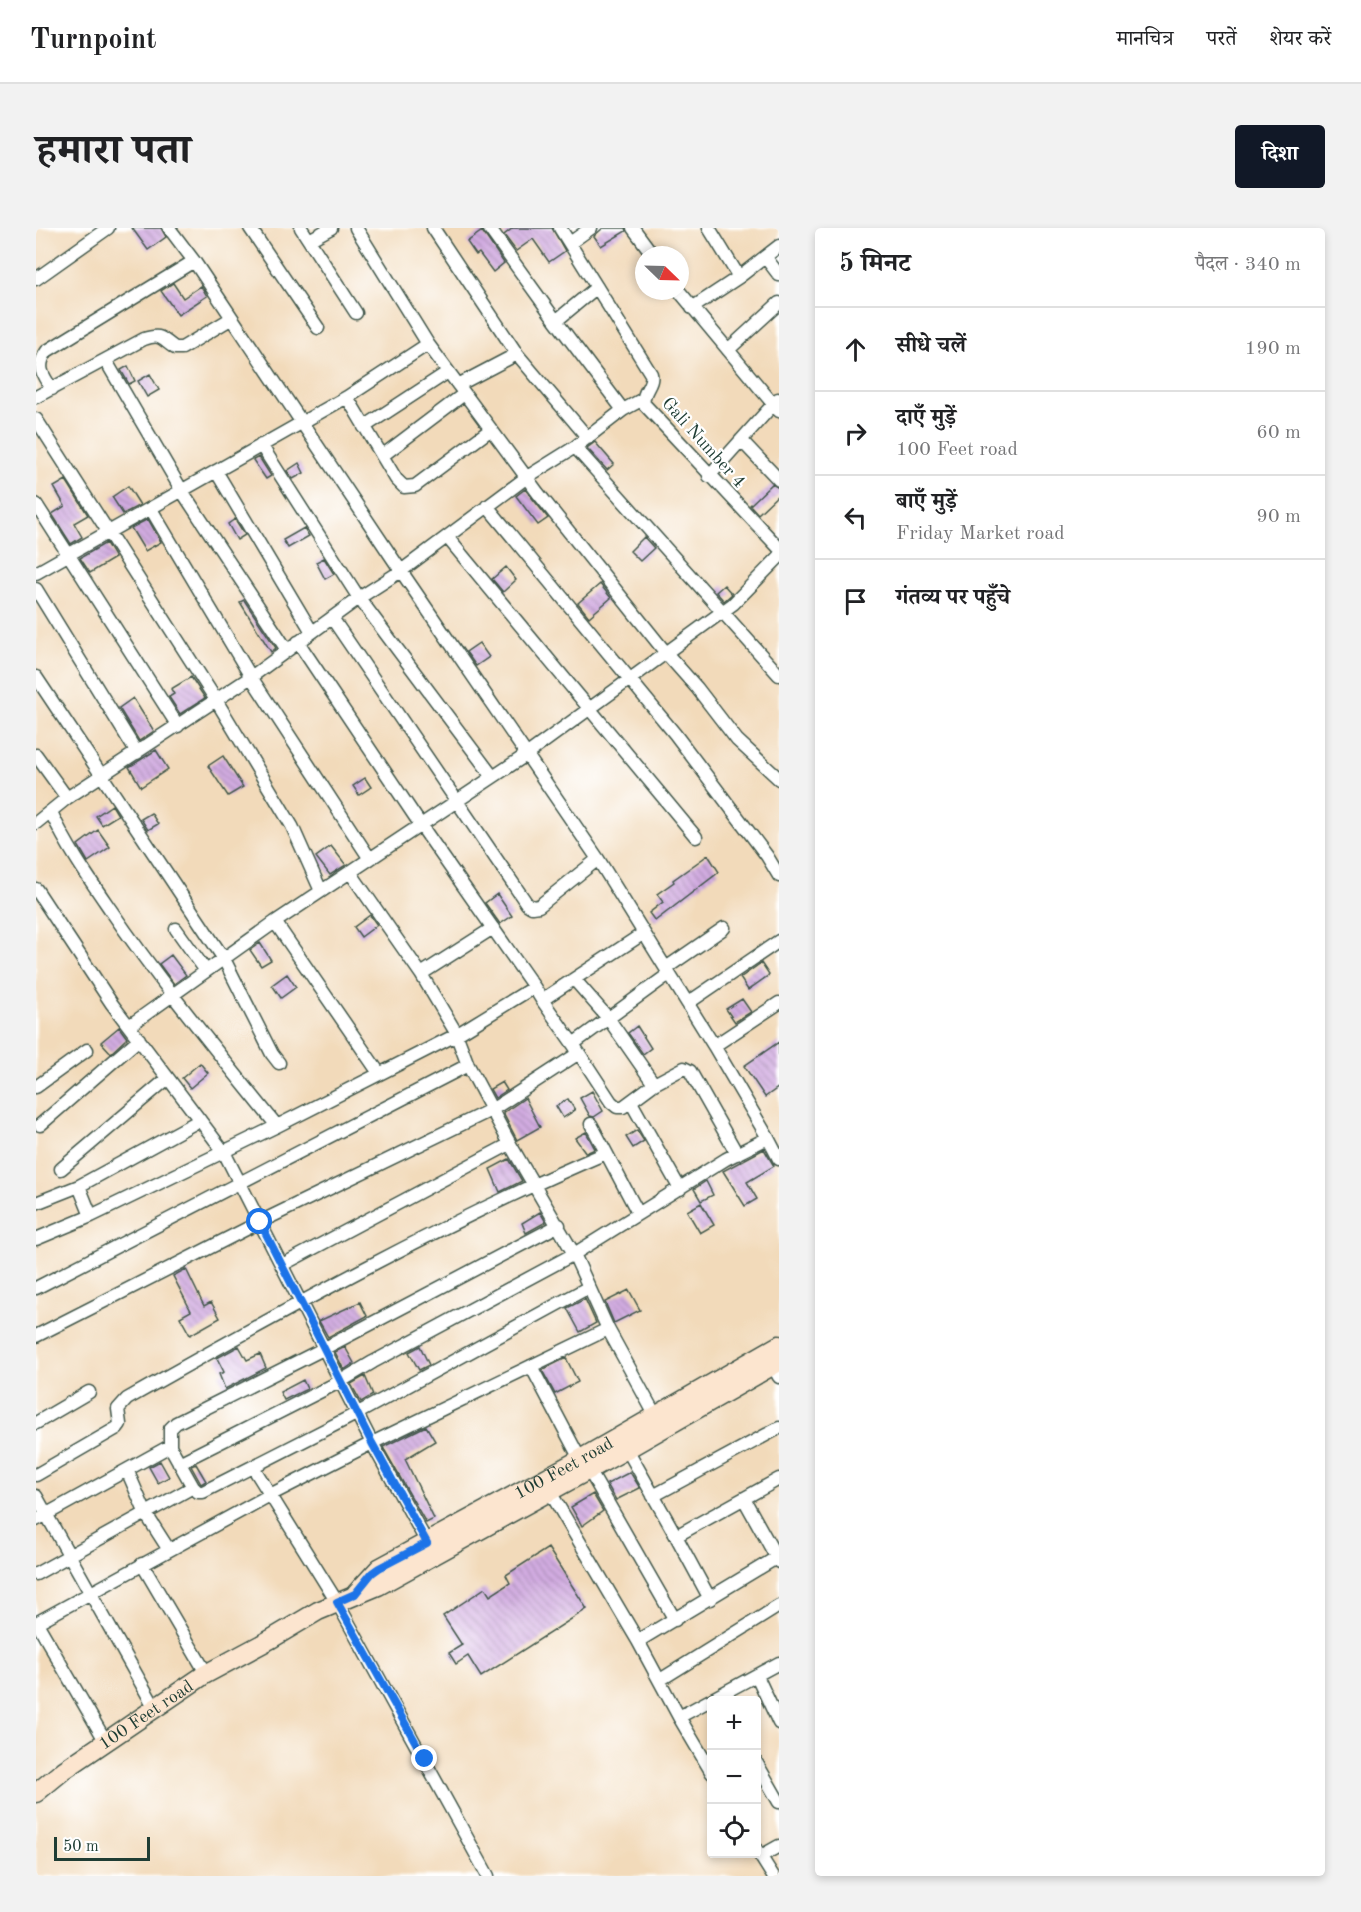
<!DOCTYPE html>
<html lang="hi">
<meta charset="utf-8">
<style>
body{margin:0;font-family:"Old Standard TT","Noto Serif Devanagari",serif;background:#f2f2f2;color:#202124}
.controls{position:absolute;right:18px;bottom:18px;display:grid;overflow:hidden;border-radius:6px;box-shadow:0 3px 9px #0003}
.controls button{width:54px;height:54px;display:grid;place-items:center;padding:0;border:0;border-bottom:2px solid #e0e0e0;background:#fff;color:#202124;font:30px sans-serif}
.compass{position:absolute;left:599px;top:18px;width:54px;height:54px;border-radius:50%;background:#fff;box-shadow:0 3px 9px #0003;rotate:113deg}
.scale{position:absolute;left:18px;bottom:15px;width:96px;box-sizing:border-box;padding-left:6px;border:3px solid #1f3d34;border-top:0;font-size:16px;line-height:21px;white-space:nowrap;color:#1f3d34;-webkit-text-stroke:4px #fff;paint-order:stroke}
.stop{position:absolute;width:18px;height:18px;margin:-14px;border:4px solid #1a73e8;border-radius:50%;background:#fff}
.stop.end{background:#1a73e8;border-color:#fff;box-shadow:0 2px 6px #0008}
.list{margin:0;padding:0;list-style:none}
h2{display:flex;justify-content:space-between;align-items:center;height:78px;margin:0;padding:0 24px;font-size:26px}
h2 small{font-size:20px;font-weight:400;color:#757577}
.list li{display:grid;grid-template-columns:39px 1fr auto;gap:18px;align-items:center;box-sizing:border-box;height:84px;padding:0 24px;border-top:2px solid #e0e0e0}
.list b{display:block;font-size:22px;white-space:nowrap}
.list p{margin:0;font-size:20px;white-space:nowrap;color:#757577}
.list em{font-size:20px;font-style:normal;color:#757577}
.icon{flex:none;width:33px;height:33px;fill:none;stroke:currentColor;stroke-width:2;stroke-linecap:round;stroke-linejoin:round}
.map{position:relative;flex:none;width:743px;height:1648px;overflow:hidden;border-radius:6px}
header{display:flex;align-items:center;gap:36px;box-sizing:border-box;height:84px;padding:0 30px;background:#fff;border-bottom:2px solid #e0e0e0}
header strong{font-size:28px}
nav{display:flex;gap:33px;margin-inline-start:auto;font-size:21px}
.intro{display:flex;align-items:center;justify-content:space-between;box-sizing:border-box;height:144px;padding:0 36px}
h1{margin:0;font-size:42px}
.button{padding:15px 27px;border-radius:6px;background:#111827;color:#fff;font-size:21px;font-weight:700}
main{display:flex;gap:36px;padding:0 36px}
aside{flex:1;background:#fff;border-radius:6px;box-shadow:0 3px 9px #0003}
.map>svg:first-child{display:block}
.building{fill:url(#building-back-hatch)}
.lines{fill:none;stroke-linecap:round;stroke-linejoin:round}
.street-casing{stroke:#3f5548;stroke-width:15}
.secondary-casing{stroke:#3f5548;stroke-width:21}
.street{stroke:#fff;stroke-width:12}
.secondary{stroke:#fce5cf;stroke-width:18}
.route{stroke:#1a73e8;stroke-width:8}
.labels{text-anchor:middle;stroke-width:4.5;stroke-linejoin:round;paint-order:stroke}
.street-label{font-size:18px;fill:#1f3d34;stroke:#fff}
</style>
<header>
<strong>Turnpoint</strong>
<nav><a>मानचित्र</a><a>परतें</a><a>शेयर करें</a></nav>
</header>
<div class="intro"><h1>हमारा पता</h1><a class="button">दिशा</a></div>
<main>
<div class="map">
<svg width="743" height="1648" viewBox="0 0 743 1648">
<defs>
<pattern id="building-back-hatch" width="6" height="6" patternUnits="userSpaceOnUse" patternTransform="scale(1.5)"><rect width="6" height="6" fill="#d2ace1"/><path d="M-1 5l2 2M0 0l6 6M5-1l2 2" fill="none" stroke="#aa8db7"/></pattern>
</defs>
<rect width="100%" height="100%" fill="#fff"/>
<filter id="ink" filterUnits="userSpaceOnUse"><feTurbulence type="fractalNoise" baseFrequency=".0167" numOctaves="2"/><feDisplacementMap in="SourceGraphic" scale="12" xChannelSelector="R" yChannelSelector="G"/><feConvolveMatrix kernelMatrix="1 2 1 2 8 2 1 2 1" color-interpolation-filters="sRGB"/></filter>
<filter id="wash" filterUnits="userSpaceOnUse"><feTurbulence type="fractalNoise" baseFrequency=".008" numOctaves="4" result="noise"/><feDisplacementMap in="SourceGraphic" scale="24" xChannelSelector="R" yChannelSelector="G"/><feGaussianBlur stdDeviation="1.35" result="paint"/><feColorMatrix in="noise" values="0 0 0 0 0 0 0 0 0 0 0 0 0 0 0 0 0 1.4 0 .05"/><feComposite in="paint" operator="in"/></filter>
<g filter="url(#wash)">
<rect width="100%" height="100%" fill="#f2daba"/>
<g id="blocks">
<!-- building -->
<path class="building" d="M96,0H125L130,9L112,22Z
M477,0H516L529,23L513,34L497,11L480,23L468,7Z
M567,0H589L590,3L565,18L558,8Z
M446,3L468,35L457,44L443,25L440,27L431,14Z
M137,55L147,70L165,58L171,68L142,87L125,63Z
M92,138L99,153L93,156L85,142Z
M114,146L123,162L111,169L102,153Z
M559,214L578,236L571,242L551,220Z
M223,229L235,248L230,251L217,232Z
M263,235L268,245L257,251L251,243Z
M30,252L52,287L38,295L46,309L35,316L16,286L29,278L18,259Z
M736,256L743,260V266L722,286L714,277Z
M92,258L104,277L87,286L76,269Z
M489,261L512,290L502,297L480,268Z
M112,291L125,314L109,323L95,300Z
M199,291L209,307L201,312L192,296Z
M268,300L273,308L252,320L247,312Z
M608,309L618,320L604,333L594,323Z
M70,315L79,330L54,345L44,330Z
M288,330L298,346L289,351L280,334Z
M470,339L480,352L467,364L456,351Z
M564,356L575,370L553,389L542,375Z
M688,357L696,366L688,373L680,364Z
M208,372L240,420L235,424L204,374Z
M443,415L453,429L440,438L430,424Z
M155,449L169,470L144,486L133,469L138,466L135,461Z
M97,470L118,503L103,513L83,480Z
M120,522L132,541L105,559L93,539Z
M187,528L207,559L192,568L172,538Z
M329,550L335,559L323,567L317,558Z
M76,577L82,587L66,597L60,588Z
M115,585L122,596L112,602L105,591Z
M62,602L74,619L52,634L42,617Z
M295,618L310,637L294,647L280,629Z
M672,627L683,644L619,693L613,685L627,674L621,666L638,654L637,652Z
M461,666L476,688L464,696L449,675Z
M334,687L341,697L325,709L318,699Z
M224,715L235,732L225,738L214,722Z
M135,727L150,747L138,756L123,736Z
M725,735L733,747L712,762L704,750Z
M251,746L260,759L245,770L236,757Z
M706,771L715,784L699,794L690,781Z
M601,798L615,820L607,826L592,805Z
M83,799L91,810L75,825L65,814Z
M743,814V859L729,869L708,838Z
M164,835L172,845L154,860L146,850Z
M466,854L471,862L459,870L454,861Z
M556,863L567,883L558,889L554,888L544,870Z
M489,870L504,899L481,912L467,885Z
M532,871L539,882L527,890L520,878Z
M601,902L608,913L597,920L590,909Z
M550,904L559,921L550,925L539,910Z
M728,921L738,938L711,954L721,971L709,978L687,943Z
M473,931L486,953L464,964L454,941Z
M670,953L677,967L665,973L658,961Z
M665,975L678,997L664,1005L651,983Z
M504,984L510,994L490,1005L486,995Z
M150,1041L168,1078L175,1074L184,1090L154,1107L144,1089L155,1083L137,1048Z
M593,1062L604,1082L578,1095L569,1074Z
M549,1071L560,1095L544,1104L531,1080Z
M324,1074L331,1088L292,1109L283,1093Z
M203,1118L211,1132L224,1126L230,1140L189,1161L183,1146L188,1144L181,1130Z
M384,1118L393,1137L383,1142L373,1124Z
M309,1119L318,1135L308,1142L299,1124Z
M530,1130L542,1154L519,1166L506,1142Z
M329,1148L337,1167L325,1174L315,1156Z
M267,1152L271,1161L248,1172L244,1164Z
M390,1198L399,1213L369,1231L398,1291L390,1295L347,1219Z
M124,1233L133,1249L122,1255L113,1239Z
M160,1236L170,1253L165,1256L155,1238Z
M594,1244L604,1260L580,1272L571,1256Z
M557,1266L567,1283L546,1298L535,1279Z
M512,1320L551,1381L445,1449L432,1428L420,1436L413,1425L426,1417L407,1388L449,1360L454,1368L474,1355L470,1347Z"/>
</g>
</g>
<g filter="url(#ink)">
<use href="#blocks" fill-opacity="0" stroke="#3f5548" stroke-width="1.5"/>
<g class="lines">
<defs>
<path id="street" d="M133,0L158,33L365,343L562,631L678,818L732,910L743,931
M214,0L282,100
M265,0L320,85
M320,0L392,116L502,265L630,425L661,460L701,512L743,551
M397,0L481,126L552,210
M453,0L520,93L587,182
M524,0L615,146C618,157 605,164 608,176L743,320
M597,0L617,27
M673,0L703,49
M273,12L295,0
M534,15L555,0
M730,30L743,47
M0,51L72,0
M643,63L743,183
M656,80L703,49L743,18
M520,93L561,59
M692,122L743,75
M70,133L146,263L251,422
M422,157L481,126
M16,161C6,147 0,138 11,123L158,33
M0,169L108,111C126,105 125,111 139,120H146L196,90
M311,169L360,251L368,259L379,258L454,202
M0,191L180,472L256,598L285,663
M328,199L412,144
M705,212L743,252
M225,217L323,370L457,549
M539,219L743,447
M346,228L428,166
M180,243L276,404
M673,248L742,171
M0,276L142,498
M451,278L639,506L731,628L743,648
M115,281L215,449L334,631
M411,309L660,609
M0,345L311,169L392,116
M0,361L101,525
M296,390L491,676L496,679L503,678L562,631
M262,414L384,596L498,759
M0,449L188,731L236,826L243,835
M0,527L31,570
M15,584C31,619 52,649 74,681C125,756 184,827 241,898
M0,595L31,570L215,449L323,370L365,343L491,249L539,219L587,182L607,171
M314,644L385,746L419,803L432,837L474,916L538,1026L572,1101L623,1194
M0,661L76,776L188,924L336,1215L394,1320
M239,694L343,845
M140,701L170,743
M630,740L688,700
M385,746L457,700
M538,751L572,790L618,856
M506,772L537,816L575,874L581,879H587L618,856L648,840L654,843L701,926
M652,775L743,713
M93,798L239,694L490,527L697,376L743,329
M537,816L633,746
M678,818L743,775
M0,859L51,822
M595,874L644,961
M555,896L602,985
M4,897L103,811
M25,941L132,850
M43,958L55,988
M0,975L43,958L164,892
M523,997L289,1120L140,1195L134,1201V1218L157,1259L162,1264H167L322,1185L553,1059
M0,1011L55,988L241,898L420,807L498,759L506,772L608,705
M246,1037L474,916
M0,1060L432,837
M0,1108L224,994L457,881L543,825
M495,1138L544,1231
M737,1138L743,1149
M0,1195L53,1164
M591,1221L640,1308L743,1251
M143,1235L305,1153L337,1134L538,1026L690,931L732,910
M217,1239L301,1374L452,1648
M91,1242L110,1286L133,1322
M553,1242L639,1392
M0,1247L81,1200L84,1196L82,1181L91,1171C247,1083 405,995 570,925
M510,1257L602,1413L643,1489L676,1545
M0,1268L119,1480
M617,1268L743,1200
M708,1271L743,1334
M0,1292L134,1218
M640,1308L674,1371
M106,1336L166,1438L168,1447
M0,1346L157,1259
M0,1395L234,1267L336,1215L572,1101
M1,1395L70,1514
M602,1413L740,1330
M721,1448L743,1495
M624,1452L743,1378
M643,1489L743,1435
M720,1534L743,1574
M720,1621L737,1648
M725,1628L743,1618"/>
<g id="secondary">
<path id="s1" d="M320,1365L343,1340L539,1234L743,1117"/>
<path id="s2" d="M0,1565L28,1542L168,1447L235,1411L282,1383L342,1358L591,1221L743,1134"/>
</g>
</defs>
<!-- street casing -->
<use href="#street" class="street-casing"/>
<!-- secondary casing -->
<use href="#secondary" class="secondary-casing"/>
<!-- street -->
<use href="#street" class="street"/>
<!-- secondary -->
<use href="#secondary" class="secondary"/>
</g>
</g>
<g class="lines" filter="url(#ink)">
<!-- route -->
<path class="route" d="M224,994L336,1215L391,1315L343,1340L336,1345L319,1366L301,1374L389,1531"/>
</g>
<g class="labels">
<!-- street labels -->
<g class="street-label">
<text transform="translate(668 214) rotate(48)" y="6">Gali Number 4</text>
<text dy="6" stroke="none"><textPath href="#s1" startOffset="244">100 Feet road</textPath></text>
<text dy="6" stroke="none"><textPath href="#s2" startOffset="135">100 Feet road</textPath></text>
</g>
</g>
</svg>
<div class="controls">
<button>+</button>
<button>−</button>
<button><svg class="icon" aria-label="locate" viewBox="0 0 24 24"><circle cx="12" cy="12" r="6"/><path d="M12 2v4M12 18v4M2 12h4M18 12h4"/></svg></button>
</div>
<svg class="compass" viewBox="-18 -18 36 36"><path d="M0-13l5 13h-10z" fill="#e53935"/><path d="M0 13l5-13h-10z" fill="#757577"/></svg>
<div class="scale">50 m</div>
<div class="stop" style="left:224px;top:994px"></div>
<div class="stop end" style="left:389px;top:1531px"></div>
</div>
<aside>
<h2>5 मिनट<small>पैदल · 340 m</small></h2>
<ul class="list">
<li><svg class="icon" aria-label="ahead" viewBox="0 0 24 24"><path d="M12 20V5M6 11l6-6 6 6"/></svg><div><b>सीधे चलें</b></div><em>190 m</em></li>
<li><svg class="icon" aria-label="right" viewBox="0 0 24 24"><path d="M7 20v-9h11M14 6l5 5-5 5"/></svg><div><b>दाएँ मुड़ें</b><p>100 Feet road</p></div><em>60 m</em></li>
<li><svg class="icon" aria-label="left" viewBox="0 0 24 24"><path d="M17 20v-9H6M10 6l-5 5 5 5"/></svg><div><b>बाएँ मुड़ें</b><p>Friday Market road</p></div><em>90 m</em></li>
<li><svg class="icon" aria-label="arrive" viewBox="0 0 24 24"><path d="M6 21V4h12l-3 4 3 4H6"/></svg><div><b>गंतव्य पर पहुँचे</b></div></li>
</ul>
</aside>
</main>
